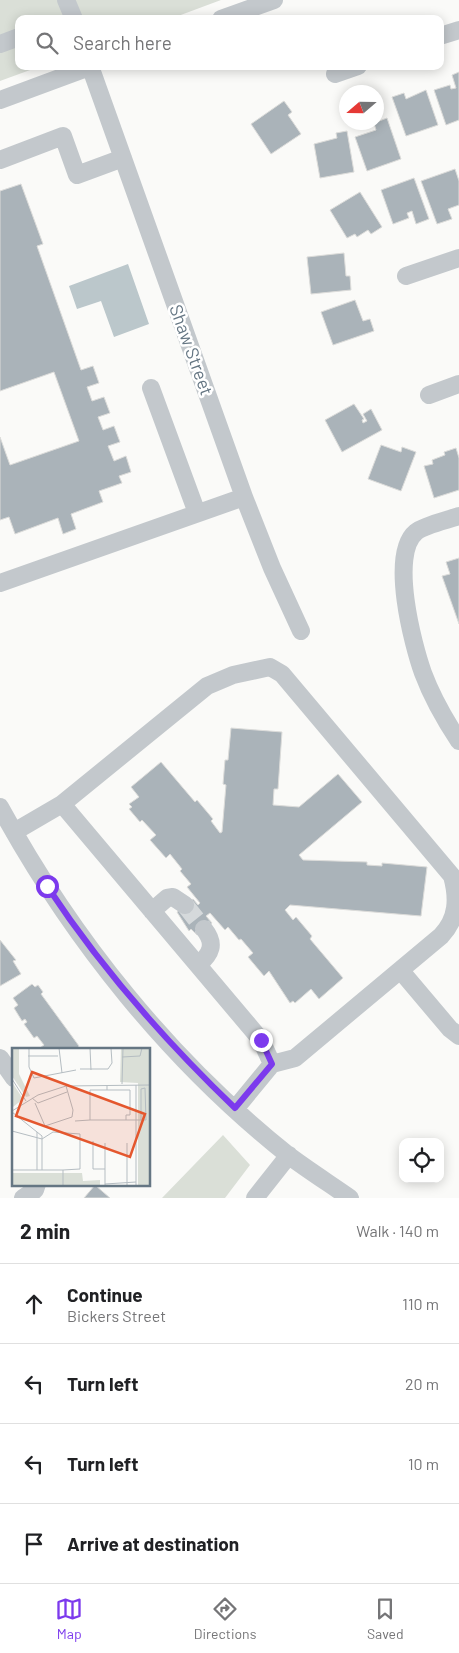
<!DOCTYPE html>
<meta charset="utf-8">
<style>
body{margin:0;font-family:Barlow,sans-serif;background:#f2f2f2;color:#202124}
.controls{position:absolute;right:15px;bottom:15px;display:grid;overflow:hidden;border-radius:10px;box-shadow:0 2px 12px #0003}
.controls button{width:45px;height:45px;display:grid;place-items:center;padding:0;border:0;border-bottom:1px solid #e0e0e0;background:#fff;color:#202124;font:25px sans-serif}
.compass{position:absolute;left:339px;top:85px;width:45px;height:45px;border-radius:50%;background:#fff;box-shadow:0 2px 12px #0003;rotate:250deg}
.stop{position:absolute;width:15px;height:15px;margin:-11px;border:4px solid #7c3aed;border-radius:50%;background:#fff}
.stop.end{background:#7c3aed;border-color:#fff;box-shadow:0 1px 5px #0008}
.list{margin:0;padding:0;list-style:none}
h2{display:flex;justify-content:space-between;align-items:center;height:65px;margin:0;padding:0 20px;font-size:21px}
h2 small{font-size:16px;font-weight:400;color:#757577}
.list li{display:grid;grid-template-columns:32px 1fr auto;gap:15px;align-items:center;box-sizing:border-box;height:80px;padding:0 20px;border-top:1px solid #e0e0e0}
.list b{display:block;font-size:19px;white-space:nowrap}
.list p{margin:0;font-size:16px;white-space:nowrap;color:#757577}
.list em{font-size:16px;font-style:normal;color:#757577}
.icon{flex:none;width:28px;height:28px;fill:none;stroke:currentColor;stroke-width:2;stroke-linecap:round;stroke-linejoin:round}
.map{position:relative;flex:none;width:459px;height:1198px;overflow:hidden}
.search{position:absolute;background:#fff;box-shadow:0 2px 12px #0003;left:15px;right:15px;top:15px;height:55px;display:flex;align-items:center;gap:12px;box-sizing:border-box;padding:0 18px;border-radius:10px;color:#757577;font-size:19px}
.sheet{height:385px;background:#fff}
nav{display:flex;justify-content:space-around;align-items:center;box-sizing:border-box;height:70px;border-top:1px solid #e0e0e0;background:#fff;font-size:14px;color:#757577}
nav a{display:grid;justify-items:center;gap:2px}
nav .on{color:#7c3aed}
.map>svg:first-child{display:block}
.green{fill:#dadfd7}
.water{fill:#bbc7cb}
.building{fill:#aab3b9;stroke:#dcdcda}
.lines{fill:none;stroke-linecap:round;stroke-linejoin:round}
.minor-tunnel{stroke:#d5d9db;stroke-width:18;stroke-dasharray:18 9;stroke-linecap:butt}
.minor{stroke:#c3c8cc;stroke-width:18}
.route{stroke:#7c3aed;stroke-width:6}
.labels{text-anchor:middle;stroke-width:5;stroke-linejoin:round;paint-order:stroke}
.street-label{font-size:18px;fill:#657683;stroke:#fff}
.inset-road{fill:none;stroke:#b5bdc2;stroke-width:1}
.view{fill:#e4572e;fill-opacity:0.15;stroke:#e4572e;stroke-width:2.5}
.inset-edge{fill:none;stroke:#657683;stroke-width:2.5}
</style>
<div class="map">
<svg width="459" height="1198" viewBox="0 0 459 1198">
<rect width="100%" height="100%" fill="#fafaf8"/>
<!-- green -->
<path class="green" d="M0,0H221L170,19H19V66H41L0,81Z
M223,1135L250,1165L225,1198H162Z"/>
<!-- water -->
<path class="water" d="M128,264L149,324L114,337L101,301L77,309L69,286Z"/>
<!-- building -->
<path class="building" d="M459,72V120L446,125L434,90L450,85L451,89L456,88L452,75Z
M426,90L438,125L406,136L392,97L404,93L406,99Z
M284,101L292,112L288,115L301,134L271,154L251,124Z
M387,118L401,159L367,171L355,137L376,130L374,123Z
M347,131L354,172L320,178L314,144L337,138L336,133Z
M455,169L459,181V205L448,209L452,219L437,224L421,181Z
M414,178L429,219L416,224L412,211L407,213L409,218L393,224L381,190Z
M21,184L43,244L37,246L81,370L93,366L99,383L87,387L92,401L104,397L110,413L98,417L103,430L114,426L120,442L108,446L114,461L126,456L131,472L119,476L122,483L99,491L103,502L71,514L76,529L63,534L58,518L15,534L9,517L0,520V437L10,465L79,441L54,372L0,391V191Z
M360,192L382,227L371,234L368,230L357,237L355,234L347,238L330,210Z
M344,253L346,276H350L351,290L311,294L307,257Z
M355,300L363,321L370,319L374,331L333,345L321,312Z
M354,404L364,419L362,420L363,423L367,421L363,414L371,409L382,430L342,452L325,420Z
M381,445L401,452L402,447L416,452L401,491L368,479Z
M456,448L459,458V490L434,498L424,466L433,464L432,460L445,455L444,452Z
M459,558V624L442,576L450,574L446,562Z
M231,728L282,732L278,789H274L273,805L299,807L338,774L362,802L299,855L303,860L367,862V865L382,866V863L427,867L421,916L290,905L285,910L293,920L296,917L312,936L310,939L343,978L319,999L311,989L295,1003L293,1001L290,1003L269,971L264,976L248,957L253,953L241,939L239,940L228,927L225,930L210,913L206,916L212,923L204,929L197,935L191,929L189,931L177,912L193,899L198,905L200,903L187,887L191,884L180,871L182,869L170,854L166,858L150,840L156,835L142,820L140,822L129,809L132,807L129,804L139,797L131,787L161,762L195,802L197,800L213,819L211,821L220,833L222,832L226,785L223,784L225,760H228Z
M0,940L16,960L13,961L21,974L0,986Z
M32,984L35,987L38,985L43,992L41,994L79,1046L77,1049H43L41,1047L44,1045L37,1036L34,1038L24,1024L27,1022L25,1019L22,1021L14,1008L18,1005L13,998Z
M95,1185L110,1198H84Z"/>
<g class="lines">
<!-- minor-tunnel -->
<path class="minor-tunnel" d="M185,905L204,929"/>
<!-- minor -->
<path class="minor" d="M66,0L74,19
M221,19L274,0
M440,36L459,30
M0,44L19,37
M90,66L244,497L272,568L301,631
M335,74L358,66
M0,100L92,66
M0,160L63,136L77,175L123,158
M406,276L459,258
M151,388L197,513
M429,395L459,384
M459,516C448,520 424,525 416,532C389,554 413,645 423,673C432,697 445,720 459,741
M0,583L244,497
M62,804L261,1040L272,1064L235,1109
M0,807C72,939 170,1061 288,1155C308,1170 330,1184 350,1198
M14,832L62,804L207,686L233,675L270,667L282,674L452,876C458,898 458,918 441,936L295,1058L272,1064
M152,911L167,898L173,897L185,905
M198,965C211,954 216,944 204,929
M401,971L450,1029L459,1036
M0,1058L14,1078
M23,1198L35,1190L37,1184
M255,1198L289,1155"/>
</g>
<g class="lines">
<!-- route -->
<path class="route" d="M47,886C101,968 164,1040 235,1108L272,1064L261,1040"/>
</g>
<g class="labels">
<!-- street labels -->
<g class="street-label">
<text transform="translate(191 350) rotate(70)" y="6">Shaw Street</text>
</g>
</g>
<!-- overview -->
<g transform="translate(12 1048)">
<rect width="138" height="138" fill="#fafaf8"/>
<path d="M0,0H7V26L18,48L14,49L0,28ZM109,0H137V137H126V35L108,34ZM0,34L11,51L1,59H0ZM0,125H70L71,133L88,132V137H0Z" fill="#dadfd7"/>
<path class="inset-road" d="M17,0V19L22,30L64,22M47,0L50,25M78,0L79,22M16,8H46M110,9L128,8L130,0M68,21H96L100,15L99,0M0,31L14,53M110,36L111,0M95,37V42H118V67H114V72M20,50L26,55L55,44M23,55L33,78L60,69L61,62L54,38M0,63L26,47L54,38L138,37M0,64L30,88V122M78,72V42H95M63,73L78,72H134L133,40L129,41V72M0,83L30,91L41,84L68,86V121L51,122M81,93V121H93M0,122H51V137M25,122V84M93,136L124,134M93,137V95M115,137V95M124,137V37"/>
<path class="view" d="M20,24L133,66L118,109L4,68Z"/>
<rect width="138" height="138" class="inset-edge"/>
</g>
</svg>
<div class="controls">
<button><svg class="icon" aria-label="locate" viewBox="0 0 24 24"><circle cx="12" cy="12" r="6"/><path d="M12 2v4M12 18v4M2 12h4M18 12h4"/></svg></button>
</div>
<svg class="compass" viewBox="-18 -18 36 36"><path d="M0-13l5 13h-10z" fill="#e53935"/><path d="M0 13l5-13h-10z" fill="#757577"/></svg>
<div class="stop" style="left:47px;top:886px"></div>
<div class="stop end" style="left:261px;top:1040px"></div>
<div class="search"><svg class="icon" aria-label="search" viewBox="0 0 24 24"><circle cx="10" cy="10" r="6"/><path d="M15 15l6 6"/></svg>Search here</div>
</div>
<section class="sheet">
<h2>2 min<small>Walk · 140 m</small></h2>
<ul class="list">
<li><svg class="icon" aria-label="ahead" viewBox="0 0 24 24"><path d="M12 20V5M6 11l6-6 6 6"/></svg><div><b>Continue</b><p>Bickers Street</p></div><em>110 m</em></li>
<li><svg class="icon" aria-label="left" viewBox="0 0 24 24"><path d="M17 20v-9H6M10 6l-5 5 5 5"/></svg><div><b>Turn left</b></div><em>20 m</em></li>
<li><svg class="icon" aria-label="left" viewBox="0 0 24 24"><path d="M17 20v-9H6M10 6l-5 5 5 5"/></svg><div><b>Turn left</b></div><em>10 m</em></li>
<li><svg class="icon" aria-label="arrive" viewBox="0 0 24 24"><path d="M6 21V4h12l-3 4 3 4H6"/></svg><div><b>Arrive at destination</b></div></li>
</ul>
</section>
<nav>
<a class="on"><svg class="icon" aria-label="map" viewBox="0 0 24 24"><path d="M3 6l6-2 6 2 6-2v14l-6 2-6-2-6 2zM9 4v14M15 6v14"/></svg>Map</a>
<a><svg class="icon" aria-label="directions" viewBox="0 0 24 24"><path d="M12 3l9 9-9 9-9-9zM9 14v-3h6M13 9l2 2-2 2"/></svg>Directions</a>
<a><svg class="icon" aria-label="saved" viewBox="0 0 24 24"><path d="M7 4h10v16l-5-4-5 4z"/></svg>Saved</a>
</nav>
